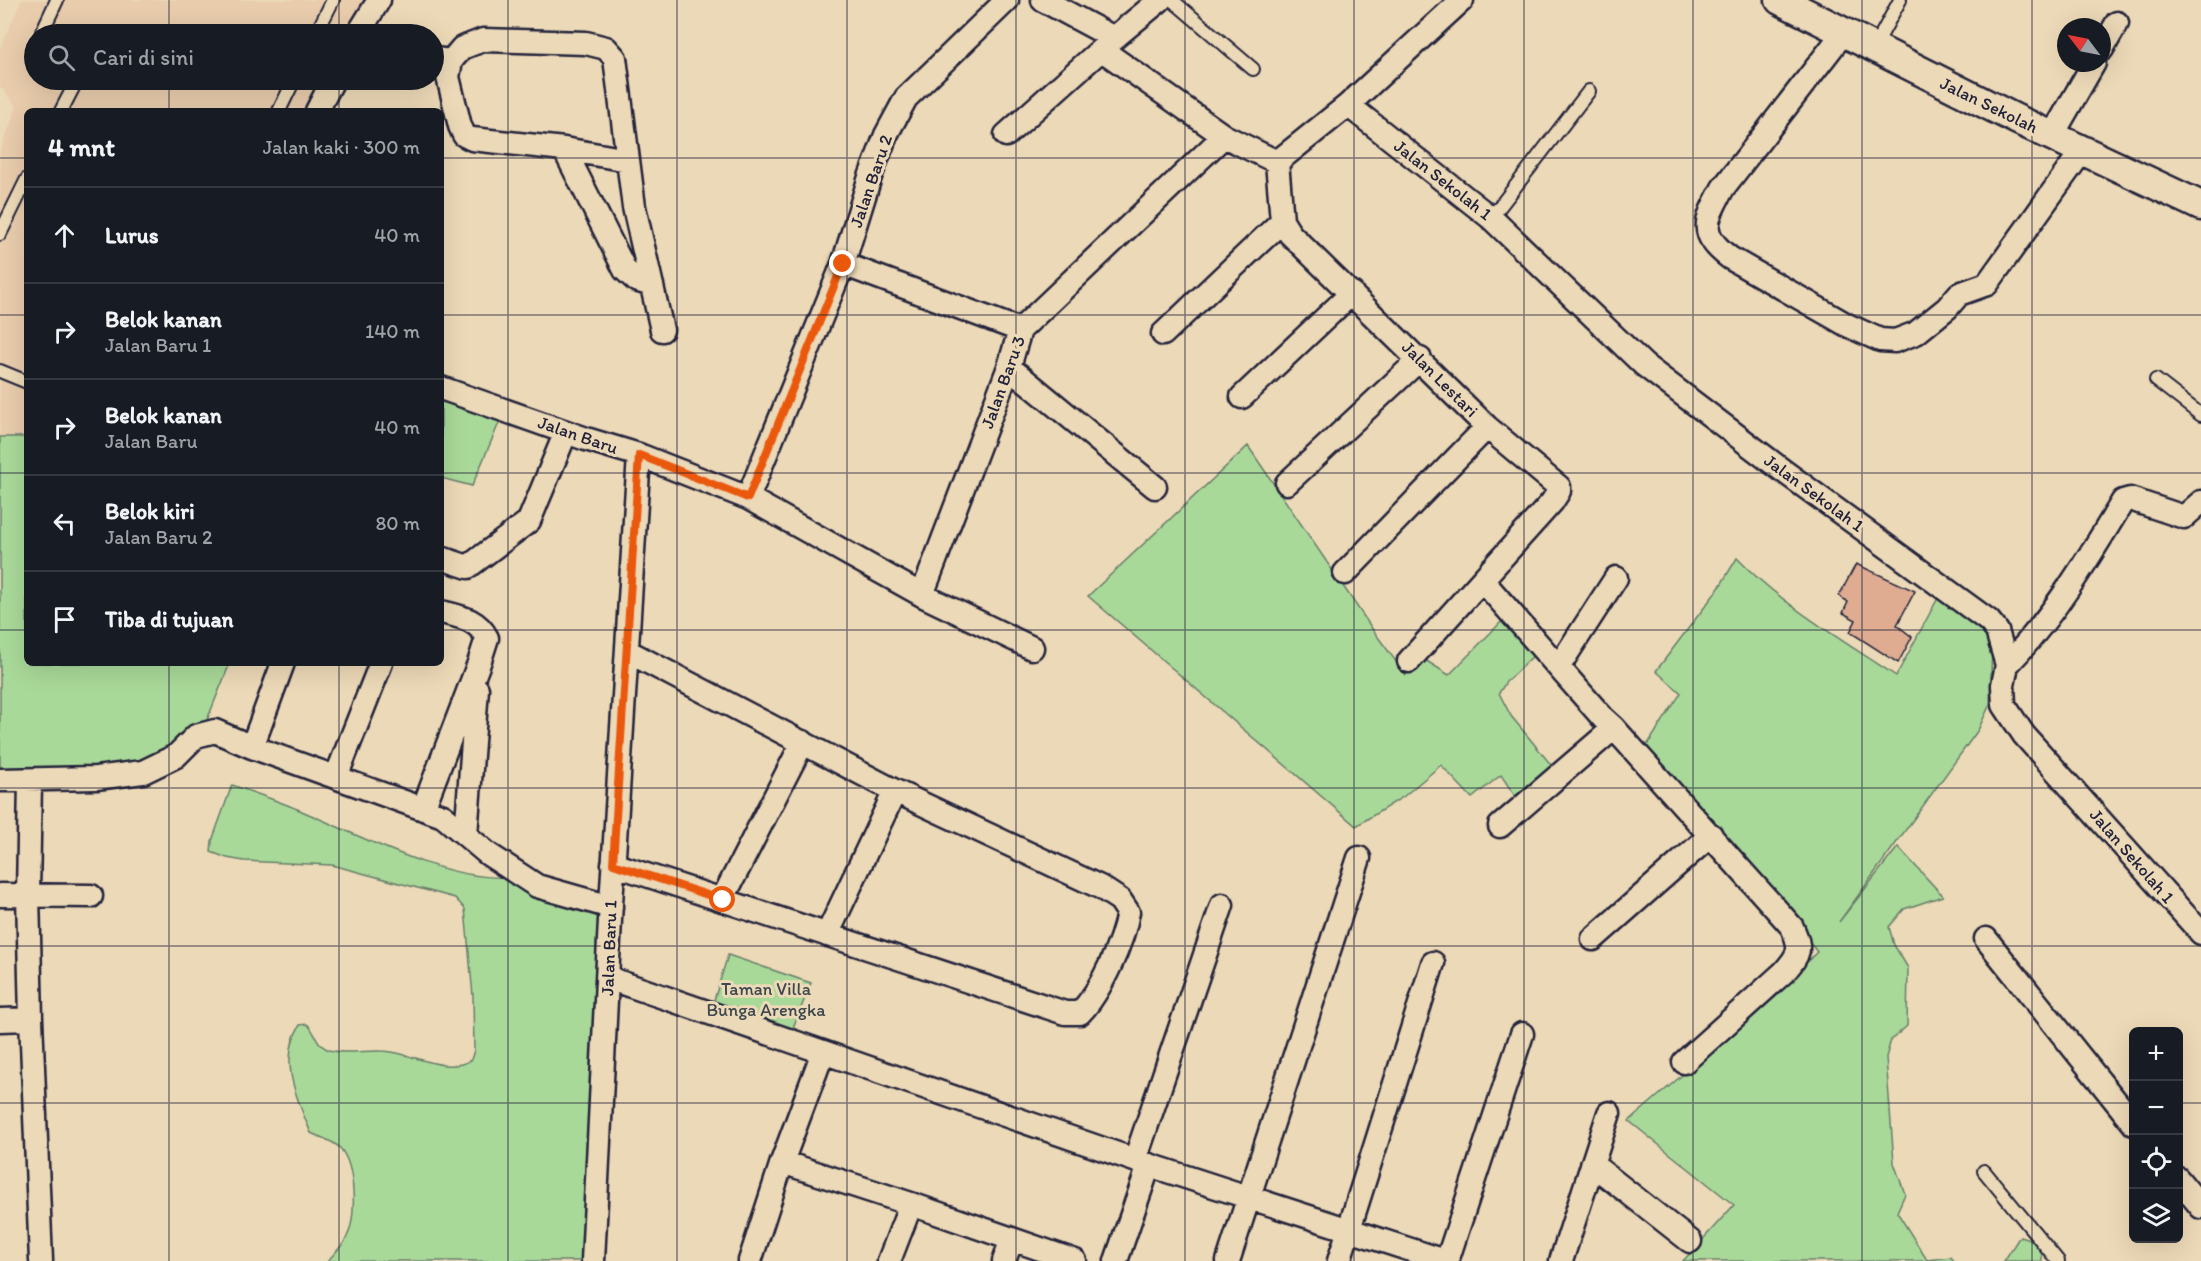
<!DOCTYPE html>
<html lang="id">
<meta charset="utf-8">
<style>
body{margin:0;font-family:Itim,sans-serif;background:#242831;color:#f1f3f6}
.controls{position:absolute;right:18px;bottom:18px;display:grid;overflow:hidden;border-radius:9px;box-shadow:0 6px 24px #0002}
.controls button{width:54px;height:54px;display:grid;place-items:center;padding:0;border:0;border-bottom:2px solid #363941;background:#171b24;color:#f1f3f6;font:30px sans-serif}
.compass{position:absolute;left:2057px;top:18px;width:54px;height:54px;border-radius:50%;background:#171b24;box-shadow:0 6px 24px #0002;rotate:302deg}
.stop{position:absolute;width:18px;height:18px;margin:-14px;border:4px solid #ea580c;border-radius:50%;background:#fff}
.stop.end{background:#ea580c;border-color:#fff;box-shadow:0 2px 6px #0008}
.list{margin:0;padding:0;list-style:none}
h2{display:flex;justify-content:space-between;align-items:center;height:78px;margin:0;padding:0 24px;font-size:26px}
h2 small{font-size:20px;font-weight:400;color:#9ea1a6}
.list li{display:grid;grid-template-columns:39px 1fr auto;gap:18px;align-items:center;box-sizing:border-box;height:96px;padding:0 24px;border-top:2px solid #363941}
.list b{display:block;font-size:22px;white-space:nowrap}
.list p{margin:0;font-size:20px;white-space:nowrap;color:#9ea1a6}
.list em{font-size:20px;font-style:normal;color:#9ea1a6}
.icon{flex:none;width:33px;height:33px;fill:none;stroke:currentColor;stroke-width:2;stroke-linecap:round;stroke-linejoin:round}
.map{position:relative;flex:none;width:2201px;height:1261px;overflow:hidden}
.search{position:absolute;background:#171b24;box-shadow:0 6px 24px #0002;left:24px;top:24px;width:420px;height:66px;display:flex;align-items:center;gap:15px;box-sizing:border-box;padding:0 21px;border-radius:33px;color:#9ea1a6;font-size:22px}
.panel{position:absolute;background:#171b24;box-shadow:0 6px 24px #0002;left:24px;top:108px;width:420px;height:558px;border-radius:9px}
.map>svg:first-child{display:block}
.built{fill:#e8ccac}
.green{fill:#a9d999;stroke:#667e6a;stroke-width:1.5}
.building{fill:#dfac92;stroke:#22223b;stroke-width:1.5}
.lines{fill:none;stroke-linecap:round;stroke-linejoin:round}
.service-casing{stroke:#22223b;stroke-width:16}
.minor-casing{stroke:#22223b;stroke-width:27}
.tertiary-casing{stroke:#22223b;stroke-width:33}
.service{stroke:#ecd9b7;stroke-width:12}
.minor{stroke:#ecd9b7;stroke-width:22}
.tertiary{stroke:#ecd9b7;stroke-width:28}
.route{stroke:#ea580c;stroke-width:8}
.grid{fill:none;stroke:#22223b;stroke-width:1.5;stroke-opacity:0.55}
.labels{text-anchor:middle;stroke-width:6;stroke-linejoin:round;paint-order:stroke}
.street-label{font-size:18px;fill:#22223b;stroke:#ecd9b7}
.park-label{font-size:18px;fill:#3d474e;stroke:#ecd9b7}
</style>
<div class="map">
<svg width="2201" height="1261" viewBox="0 0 2201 1261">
<rect width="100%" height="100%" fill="#ecd9b7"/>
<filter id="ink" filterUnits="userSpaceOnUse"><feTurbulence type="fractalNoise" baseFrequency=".0167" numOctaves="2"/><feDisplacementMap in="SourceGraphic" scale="12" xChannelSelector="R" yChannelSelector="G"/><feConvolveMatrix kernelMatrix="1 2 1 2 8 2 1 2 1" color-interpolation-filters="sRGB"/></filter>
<g filter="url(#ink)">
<!-- built -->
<path class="built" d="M22,0H367L349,34H34V80H325L309,111H27V437H0V151L17,107L0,86V48Z"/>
<!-- green -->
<path class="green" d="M441,395L502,416L472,486L441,478Z
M0,437H27V663H230L207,720L172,751L145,765L0,771Z
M1248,446L1375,633L1406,675L1425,660L1449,675L1505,618L1537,652L1506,682L1499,693L1511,716L1557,772L1517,799L1501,775L1472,798L1441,765L1403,797L1356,826L1088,596Z
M1737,558C1782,605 1842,640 1896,676L1938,598L1975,619L1986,628L1992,646L1990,704L1978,730L1839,922L1898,847L1943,896L1904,909L1889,927L1894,945L1908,968L1907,1026L1891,1040L1886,1057L1894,1163L1905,1194L1897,1212L1927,1260L1951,1257L1954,1261H1683L1734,1205L1629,1121C1693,1066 1757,1011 1817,952L1765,880L1646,747L1681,693L1656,671L1719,588Z
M232,785C254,793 276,800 297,809C357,834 444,882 510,877L603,912L588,1261H328C333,1254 342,1247 346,1239C357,1219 356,1166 340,1148C333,1141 320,1137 311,1133C297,1099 278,1060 300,1025L307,1024C315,1031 316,1044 327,1049C340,1055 367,1050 382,1051C410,1051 445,1076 471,1060L474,1050L473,996L465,909L455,898L332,865L244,861L227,858L211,852L212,841Z
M728,955L811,983L788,1040L710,1013Z
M2020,1236L2029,1239L2041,1248L2042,1261H2004Z"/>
<!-- building -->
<path class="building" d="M1856,564L1915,591L1897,625L1912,637L1898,663L1850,632L1856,620L1843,613L1848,602L1839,596Z"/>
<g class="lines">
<defs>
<path id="service" d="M1172,0L1253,69
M48,34L42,32L57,0
M316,34L333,0
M1874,48L1900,0
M61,111L77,80
M279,111L294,80
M1491,218L1589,91
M0,234L27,179
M0,371L27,382
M2156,380L2201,415
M1984,1171L2058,1261"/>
<path id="minor" d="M1043,0L1114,38
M1844,32L1723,188C1706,220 1697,233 1730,258L1847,325L1880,340L1895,341L1916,333L1947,308L1959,294L1987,284L2082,151
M358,34L379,0
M2102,49L2117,23
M1102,50L1224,136L1277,162L1348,105L1462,0
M434,59L451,61L448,77L460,126L464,135L472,139L564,149L625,270L636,280L652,285
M451,61L462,48L483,40L586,43L606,48L615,58L634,207L662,330
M1348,105L1491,218L1644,365L1782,470L1989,621L1997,631L2007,665L2003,685L2004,705L2024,735L2201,933
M317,111L333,80
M1006,135L1114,38L1160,0
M2052,136L2094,63
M564,149L628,160
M1277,162L1282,221L1290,234L1487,427L1559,487V491L1552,502L1409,661
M843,264L1020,330
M1163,334L1282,221
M1009,367L1155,487
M441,388L586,439L639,455L748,498L922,595L1032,648
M1242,397L1352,293
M1287,483L1420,359
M748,498L843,264L870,177L886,135L906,98L1007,0
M441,558L468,567L529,521L566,432
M1345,573L1487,427
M1483,581L1603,718L1614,728L1792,927C1802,949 1800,954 1784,972L1684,1062
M922,595L1009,367L1020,330L1224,136
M2007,665C2054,616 2088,559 2123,501L2130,499L2184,517L2201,502
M1559,666L1616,578
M252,747L283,663
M336,777L381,663
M0,780L96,778L143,772L176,756L196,736L215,731L252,747L443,816L488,854L537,886L611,907
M423,809L479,663L487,638C477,619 461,617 441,612
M1500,826L1614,728
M466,835L477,689
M613,864L1065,1013H1080C1101,991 1123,942 1128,912L1120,900L1100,887L895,791L627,651
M0,895L91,896
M722,900L803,742
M827,935L895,791
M1593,939L1711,835
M1986,939L2134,1124
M608,978L823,1052
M31,1019L41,1261
M0,1020L31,1019L28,895L30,781
M1135,1160L1222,905
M782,1162L911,1204L1075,1261
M1592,1164L1690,1241
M2178,1179L2201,1207
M593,1261L610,920L639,455
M750,1261L782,1162L823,1052L1149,1165L1445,1261
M889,1261L911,1204
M1004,1261L1012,1239
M1116,1261L1149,1165
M1228,1261L1359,858
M1339,1261L1433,963
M1447,1261L1522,1034
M1561,1261L1609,1113"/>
<path id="tertiary" d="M1780,0L2016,119L2201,206"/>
</defs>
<!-- service casing -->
<use href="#service" class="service-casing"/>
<!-- minor casing -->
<use href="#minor" class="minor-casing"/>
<!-- tertiary casing -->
<use href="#tertiary" class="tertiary-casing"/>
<!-- service -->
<use href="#service" class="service"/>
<!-- minor -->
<use href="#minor" class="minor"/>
<!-- tertiary -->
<use href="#tertiary" class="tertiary"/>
</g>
</g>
<g class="lines" filter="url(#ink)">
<!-- route -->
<path class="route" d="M723,900L613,864L639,455L748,498L843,264"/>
</g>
<!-- grid -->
<path class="grid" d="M169,0V34M339,0V34M508,0V1261M677,0V1261M847,0V1261M1016,0V1261M1185,0V1261M1354,0V1261M1524,0V1261M1693,0V1261M1862,0V1261M2032,0V1261M169,80V111M339,80V111M0,158H27M441,158H2201M0,315H27M441,315H2201M0,473H27M441,473H2201M0,630H27M441,630H2201M169,663V1261M339,663V1261M0,788H2201M0,946H2201M0,1103H2134M2178,1103H2201"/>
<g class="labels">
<!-- street labels -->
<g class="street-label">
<text transform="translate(1989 105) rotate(26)" y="6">Jalan Sekolah</text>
<text transform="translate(1443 180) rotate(38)" y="6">Jalan Sekolah 1</text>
<text transform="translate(871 181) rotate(-71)" y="6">Jalan Baru 2</text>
<text transform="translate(1440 379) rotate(45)" y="6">Jalan Lestari</text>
<text transform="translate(1003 382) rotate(-70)" y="6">Jalan Baru 3</text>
<text transform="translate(578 435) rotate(19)" y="6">Jalan Baru</text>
<text transform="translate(1814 493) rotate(36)" y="6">Jalan Sekolah 1</text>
<text transform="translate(2132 856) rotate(49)" y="6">Jalan Sekolah 1</text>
<text transform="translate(609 948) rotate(-88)" y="6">Jalan Baru 1</text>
</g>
<!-- park labels -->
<g class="park-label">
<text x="766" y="995">Taman Villa<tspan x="766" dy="21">Bunga Arengka</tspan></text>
</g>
</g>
</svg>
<div class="controls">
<button>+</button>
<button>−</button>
<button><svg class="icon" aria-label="locate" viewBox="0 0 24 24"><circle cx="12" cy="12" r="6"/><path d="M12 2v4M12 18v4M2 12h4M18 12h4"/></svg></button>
<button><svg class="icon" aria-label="layers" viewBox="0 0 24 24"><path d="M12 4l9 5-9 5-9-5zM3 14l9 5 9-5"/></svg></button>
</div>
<svg class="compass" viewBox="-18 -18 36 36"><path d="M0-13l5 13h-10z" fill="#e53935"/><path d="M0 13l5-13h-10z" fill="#9ea1a6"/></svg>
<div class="stop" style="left:723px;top:900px"></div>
<div class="stop end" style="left:843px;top:264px"></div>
<div class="search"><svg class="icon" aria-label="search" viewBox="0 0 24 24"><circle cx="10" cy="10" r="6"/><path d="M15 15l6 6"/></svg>Cari di sini</div>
<section class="panel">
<h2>4 mnt<small>Jalan kaki · 300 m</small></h2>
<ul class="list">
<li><svg class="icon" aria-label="ahead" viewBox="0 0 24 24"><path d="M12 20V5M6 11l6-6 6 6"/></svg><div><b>Lurus</b></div><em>40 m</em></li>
<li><svg class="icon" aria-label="right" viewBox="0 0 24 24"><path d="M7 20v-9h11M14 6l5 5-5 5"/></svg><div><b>Belok kanan</b><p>Jalan Baru 1</p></div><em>140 m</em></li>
<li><svg class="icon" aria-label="right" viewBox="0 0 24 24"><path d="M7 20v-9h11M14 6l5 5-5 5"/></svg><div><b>Belok kanan</b><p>Jalan Baru</p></div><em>40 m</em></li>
<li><svg class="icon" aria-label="left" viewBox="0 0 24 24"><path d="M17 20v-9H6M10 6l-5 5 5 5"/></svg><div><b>Belok kiri</b><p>Jalan Baru 2</p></div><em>80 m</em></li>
<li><svg class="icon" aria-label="arrive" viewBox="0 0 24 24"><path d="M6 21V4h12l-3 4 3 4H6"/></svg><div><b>Tiba di tujuan</b></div></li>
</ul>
</section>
</div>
